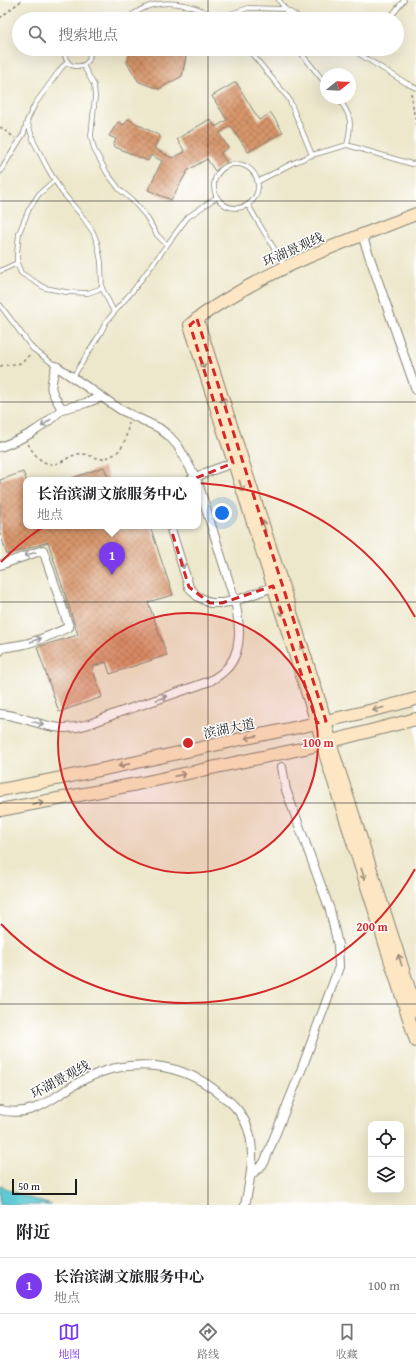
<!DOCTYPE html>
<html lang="zh">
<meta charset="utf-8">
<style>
body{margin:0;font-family:"Gentium Book Plus","Noto Serif SC",serif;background:#f2f2f2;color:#202124}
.controls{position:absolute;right:12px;bottom:12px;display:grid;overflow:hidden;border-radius:8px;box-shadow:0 4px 16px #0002}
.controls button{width:36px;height:36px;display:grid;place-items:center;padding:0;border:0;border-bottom:1px solid #e0e0e0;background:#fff;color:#202124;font:20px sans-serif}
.compass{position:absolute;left:320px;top:68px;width:36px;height:36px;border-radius:50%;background:#fff;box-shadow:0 4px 16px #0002;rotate:72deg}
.scale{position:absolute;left:12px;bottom:10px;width:65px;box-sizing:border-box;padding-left:4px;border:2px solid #1c1c1c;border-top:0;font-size:11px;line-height:14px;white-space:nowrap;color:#1c1c1c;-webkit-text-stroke:3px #fff;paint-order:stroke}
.you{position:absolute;left:222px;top:513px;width:14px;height:14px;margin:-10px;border:3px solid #fff;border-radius:50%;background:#1a73e8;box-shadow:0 0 0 6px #1a73e833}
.badge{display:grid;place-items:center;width:26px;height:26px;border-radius:50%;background:#7c3aed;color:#fff;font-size:13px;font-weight:700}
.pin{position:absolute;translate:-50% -33px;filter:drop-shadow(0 1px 2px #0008)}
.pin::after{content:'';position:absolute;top:21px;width:14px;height:12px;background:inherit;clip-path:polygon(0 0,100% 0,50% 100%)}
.popup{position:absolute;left:23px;top:477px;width:178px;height:52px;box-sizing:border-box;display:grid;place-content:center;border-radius:8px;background:#fff;filter:drop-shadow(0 1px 3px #0005);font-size:13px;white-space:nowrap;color:#757577}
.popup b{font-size:15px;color:#202124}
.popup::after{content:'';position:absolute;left:50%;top:100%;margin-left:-8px;border:8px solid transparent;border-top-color:#fff}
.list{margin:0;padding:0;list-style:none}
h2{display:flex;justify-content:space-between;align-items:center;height:52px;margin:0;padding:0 16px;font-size:17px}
h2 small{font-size:13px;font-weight:400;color:#757577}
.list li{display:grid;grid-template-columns:26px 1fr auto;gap:12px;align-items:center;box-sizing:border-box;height:56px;padding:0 16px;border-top:1px solid #e0e0e0}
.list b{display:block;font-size:15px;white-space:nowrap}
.list p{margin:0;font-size:13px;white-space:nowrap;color:#757577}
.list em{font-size:13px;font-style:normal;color:#757577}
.icon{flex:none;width:22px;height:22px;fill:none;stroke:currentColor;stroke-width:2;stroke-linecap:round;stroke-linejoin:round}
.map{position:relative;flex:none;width:416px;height:1205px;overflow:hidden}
.search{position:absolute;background:#fff;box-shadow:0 4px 16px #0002;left:12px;right:12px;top:12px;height:44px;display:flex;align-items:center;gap:10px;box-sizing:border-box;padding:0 14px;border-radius:22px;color:#757577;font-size:15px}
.sheet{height:108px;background:#fff}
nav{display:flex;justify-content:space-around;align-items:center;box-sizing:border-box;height:56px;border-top:1px solid #e0e0e0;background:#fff;font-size:11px;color:#757577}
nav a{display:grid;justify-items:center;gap:2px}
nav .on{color:#7c3aed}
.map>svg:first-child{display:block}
.water{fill:#5ecad5;stroke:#3d7378}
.building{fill:url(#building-cross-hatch)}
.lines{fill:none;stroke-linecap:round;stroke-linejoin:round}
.lane-casing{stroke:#848274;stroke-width:5.5}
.street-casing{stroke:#848274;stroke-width:10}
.secondary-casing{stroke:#848274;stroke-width:14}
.path{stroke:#848274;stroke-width:1.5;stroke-dasharray:3 3;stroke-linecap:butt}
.lane{stroke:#fff;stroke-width:4}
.street{stroke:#fff;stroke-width:8}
.secondary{stroke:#fce6c4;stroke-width:12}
.oneway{stroke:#978b78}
.oneway2{stroke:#999}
.marked{fill:none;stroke:#d62828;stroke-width:3;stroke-dasharray:8 5;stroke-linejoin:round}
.grid{fill:none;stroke:#1c1c1c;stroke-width:1;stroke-opacity:0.55}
.ring{fill:none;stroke:#d62828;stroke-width:2}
.labels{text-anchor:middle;stroke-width:3;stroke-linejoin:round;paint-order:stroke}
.street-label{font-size:13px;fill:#1c1c1c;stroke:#fff}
.centre{fill:#d62828;stroke:#fff;stroke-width:2}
.ring-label{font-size:12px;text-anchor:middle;font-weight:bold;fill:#d62828;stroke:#fff;stroke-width:3;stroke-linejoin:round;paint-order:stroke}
</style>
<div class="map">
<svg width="416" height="1205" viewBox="0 0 416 1205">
<defs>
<pattern id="building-cross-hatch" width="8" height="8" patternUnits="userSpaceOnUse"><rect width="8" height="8" fill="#d7956b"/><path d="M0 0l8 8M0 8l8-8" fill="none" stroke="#ae7957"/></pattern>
</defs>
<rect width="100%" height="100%" fill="#fff"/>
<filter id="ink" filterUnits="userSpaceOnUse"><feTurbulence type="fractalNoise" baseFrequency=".025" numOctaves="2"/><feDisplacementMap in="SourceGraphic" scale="8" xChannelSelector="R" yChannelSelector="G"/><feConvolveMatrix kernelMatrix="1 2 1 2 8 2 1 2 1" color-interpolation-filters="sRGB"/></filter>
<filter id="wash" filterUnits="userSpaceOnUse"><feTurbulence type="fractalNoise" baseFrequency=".012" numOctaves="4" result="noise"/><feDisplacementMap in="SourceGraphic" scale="16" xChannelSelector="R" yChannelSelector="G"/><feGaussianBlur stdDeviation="0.9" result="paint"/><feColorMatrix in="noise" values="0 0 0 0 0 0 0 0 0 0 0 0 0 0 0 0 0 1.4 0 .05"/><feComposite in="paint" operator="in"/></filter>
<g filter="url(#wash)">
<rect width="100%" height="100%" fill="#ede7cb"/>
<!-- water -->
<path class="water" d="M0,1185C16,1194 34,1200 52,1205H0Z"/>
<g id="blocks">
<!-- building -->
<path class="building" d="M131,49H183L186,56L182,76L159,89L139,82L127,63Z
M236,82L259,120L271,113L283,132L248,152L231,126L219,133L228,148L220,153L227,163L215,171L207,159L188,170L171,200L148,190L162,161L151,155L148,161L113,146L116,139L109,136L118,122L124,125L128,119L160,136L154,148L172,158L185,152L177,139L210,119L215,127L227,120L212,96Z
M104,467L109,480H69V479Z
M23,472L26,479V526H150L173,595L148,602L167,655L110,674L106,662L92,667L102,697L59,712L37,647L78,635L48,542L7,555L0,533V480Z"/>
</g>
</g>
<g filter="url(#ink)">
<use href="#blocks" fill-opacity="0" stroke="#848274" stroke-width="1"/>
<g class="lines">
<defs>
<path id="lane" d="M279,0L285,9L289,19
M125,19C134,14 143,7 153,5C173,0 199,6 216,19
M216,19L248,8L285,9L302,19
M387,19L393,14L404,0
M66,49C59,72 96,72 89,49
M248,49L289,99L312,155
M300,49L301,53L326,84
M351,49L406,83L416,88
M83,65L94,85L95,97L91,136L94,149L107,173L120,190L132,200L146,216L157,235L167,245
M338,98C352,116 352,123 347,145
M27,121L34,142L48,169L62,192L82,216L93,232L97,242L101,262L102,288L114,312
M214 186a22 22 0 1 1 44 0a22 22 0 1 1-44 0Z
M0,172L24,133L27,121L35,104L62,67L68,62
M55,180L39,194L29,209L19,233L17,254V263L21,273L45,288L66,292L88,293L102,288
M257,182L291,164L312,155L347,145L412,164L416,163
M248,205L285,267
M0,271L17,263
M0,305L33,349L56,366
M73,377L100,334L106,322L135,288L181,226L188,217L217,197"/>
<path id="street" d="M362,235L416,390
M62,409L86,403L101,397
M0,447C27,437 40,430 62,409C49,388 49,390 56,366L121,410L159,428L169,436L178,446L197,480
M190,480L205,473L238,461
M170,526L189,587L197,596L210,603H222L235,601L278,585
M0,565L43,550L69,627C54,634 37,642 20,645C14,646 7,647 1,648L0,651
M0,714C21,715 41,727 62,728C83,729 101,719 120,712C150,702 180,692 210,681C214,678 219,676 223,672C244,654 240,625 235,601L198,483
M0,1110C37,1119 55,1094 85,1079C130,1056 183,1062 221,1095C226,1099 231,1102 235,1107C260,1134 252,1172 245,1205
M251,1175L264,1163L302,1068L339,967L338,945L330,910L286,790L282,767"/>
<path id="secondary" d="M416,214C352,239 286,262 227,299C214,307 201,315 190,325L317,723L326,757L416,1041
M197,319L321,706L334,755L416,1010
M0,790C81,775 161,757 241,739C300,727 358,715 416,699
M0,810L137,784L305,748L416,719"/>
</defs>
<!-- lane casing -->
<use href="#lane" class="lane-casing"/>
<!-- street casing -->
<use href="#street" class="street-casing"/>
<!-- secondary casing -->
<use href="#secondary" class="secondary-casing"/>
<!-- path -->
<path class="path" d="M0,18L22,0
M411,93L416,126
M0,127L15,138
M0,366L22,363L30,354
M28,444C35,456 45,469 61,462C67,459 72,455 78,454C87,453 94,458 102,459C105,459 108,457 111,456C125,450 126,436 129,423"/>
<!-- lane -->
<use href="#lane" class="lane"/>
<!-- street -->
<use href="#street" class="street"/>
<!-- secondary -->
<use href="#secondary" class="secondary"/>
</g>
<!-- one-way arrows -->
<defs><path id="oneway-shaft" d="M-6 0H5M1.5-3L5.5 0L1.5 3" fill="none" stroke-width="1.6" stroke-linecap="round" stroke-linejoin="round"/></defs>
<g class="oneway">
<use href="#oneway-shaft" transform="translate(202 363) rotate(72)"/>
<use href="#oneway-shaft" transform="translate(224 402) rotate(-108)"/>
<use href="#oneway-shaft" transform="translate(241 486) rotate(72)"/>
<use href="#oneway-shaft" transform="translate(264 526) rotate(-108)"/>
<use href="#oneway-shaft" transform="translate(281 610) rotate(72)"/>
<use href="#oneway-shaft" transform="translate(303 650) rotate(-108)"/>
<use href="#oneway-shaft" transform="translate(378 709) rotate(166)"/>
<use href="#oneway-shaft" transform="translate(251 737) rotate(168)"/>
<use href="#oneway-shaft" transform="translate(124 765) rotate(168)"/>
<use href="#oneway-shaft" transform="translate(180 775) rotate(-12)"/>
<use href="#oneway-shaft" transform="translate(38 803) rotate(-11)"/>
<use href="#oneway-shaft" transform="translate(363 874) rotate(72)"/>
<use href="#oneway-shaft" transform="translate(400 960) rotate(-108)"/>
</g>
<g class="oneway2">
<use href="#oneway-shaft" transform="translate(46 423) rotate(142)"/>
<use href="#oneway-shaft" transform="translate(30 554) rotate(162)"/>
<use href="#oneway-shaft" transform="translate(182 563) rotate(72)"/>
<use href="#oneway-shaft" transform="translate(36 640) rotate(-19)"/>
<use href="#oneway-shaft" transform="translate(162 698) rotate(-19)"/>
<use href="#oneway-shaft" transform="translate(38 723) rotate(14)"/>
</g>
</g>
<!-- marked area -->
<path class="marked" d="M197,319L326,721L317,723L273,586L222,603H210L189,587L171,529L169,501L184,483L233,463L190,325Z"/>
<!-- grid -->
<path class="grid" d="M208,0V19M208,49V1205M0,201H416M0,402H416M0,602H416M0,803H416M0,1004H416"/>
<!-- distance rings -->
<circle cx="188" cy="743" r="130" fill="#d62828" fill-opacity=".12"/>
<g class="ring">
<circle cx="188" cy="743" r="130"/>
<path d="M415 869A260 260 0 0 1 1 924M1 562A260 260 0 0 1 415 617"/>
</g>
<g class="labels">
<!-- street labels -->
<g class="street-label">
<text transform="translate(293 249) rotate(-24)" y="5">环湖景观线</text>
<text transform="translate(229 728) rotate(-12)" y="5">滨湖大道</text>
<text transform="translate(60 1079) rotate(-28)" y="5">环湖景观线</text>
</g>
</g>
<circle cx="188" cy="743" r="6" class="centre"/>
<g class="ring-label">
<text x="318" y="747">100 m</text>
<text x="372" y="931">200 m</text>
</g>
</svg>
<div class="controls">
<button><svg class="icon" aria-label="locate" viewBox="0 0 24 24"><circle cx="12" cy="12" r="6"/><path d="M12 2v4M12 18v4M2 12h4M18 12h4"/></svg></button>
<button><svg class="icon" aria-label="layers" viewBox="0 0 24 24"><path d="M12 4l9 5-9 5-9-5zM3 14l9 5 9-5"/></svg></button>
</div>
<svg class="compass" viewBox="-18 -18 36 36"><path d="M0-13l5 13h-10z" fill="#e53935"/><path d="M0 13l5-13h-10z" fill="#757577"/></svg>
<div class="scale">50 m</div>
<div class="you"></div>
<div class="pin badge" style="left:112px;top:575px">1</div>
<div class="popup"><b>长治滨湖文旅服务中心</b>地点</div>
<div class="search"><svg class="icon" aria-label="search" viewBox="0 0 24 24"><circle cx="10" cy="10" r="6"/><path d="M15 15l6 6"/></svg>搜索地点</div>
</div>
<section class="sheet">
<h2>附近<small></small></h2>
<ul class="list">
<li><span class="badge">1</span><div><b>长治滨湖文旅服务中心</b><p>地点</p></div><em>100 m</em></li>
</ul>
</section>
<nav>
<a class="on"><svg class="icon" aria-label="map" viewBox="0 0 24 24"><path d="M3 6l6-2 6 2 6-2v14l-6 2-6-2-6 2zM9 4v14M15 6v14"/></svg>地图</a>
<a><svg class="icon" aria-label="directions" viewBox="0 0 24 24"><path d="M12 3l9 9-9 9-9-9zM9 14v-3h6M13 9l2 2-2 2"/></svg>路线</a>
<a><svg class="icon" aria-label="saved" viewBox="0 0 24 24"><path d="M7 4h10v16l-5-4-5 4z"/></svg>收藏</a>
</nav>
